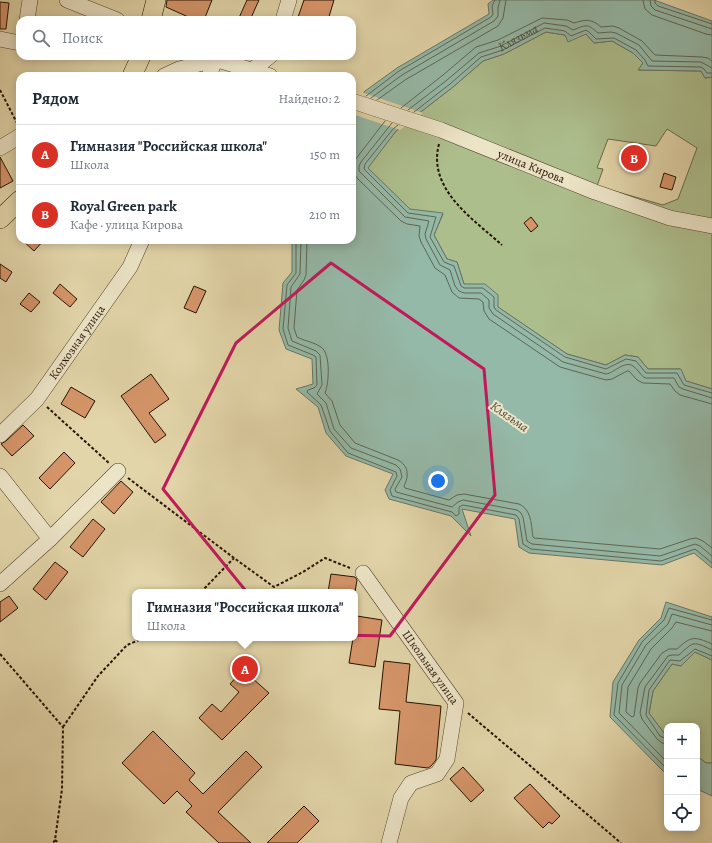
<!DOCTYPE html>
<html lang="ru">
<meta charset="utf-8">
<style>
body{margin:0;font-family:Alegreya,serif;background:#f6f6f7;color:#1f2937}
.controls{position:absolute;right:12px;bottom:12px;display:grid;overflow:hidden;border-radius:8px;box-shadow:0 2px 10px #0003}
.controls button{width:36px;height:36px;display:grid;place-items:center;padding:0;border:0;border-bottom:1px solid #e0e1e3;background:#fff;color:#1f2937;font:20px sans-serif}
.you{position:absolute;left:438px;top:481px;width:14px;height:14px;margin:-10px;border:3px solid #fff;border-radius:50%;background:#1a73e8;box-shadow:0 0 0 6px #1a73e833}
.badge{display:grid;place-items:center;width:26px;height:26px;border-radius:50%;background:#d93025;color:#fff;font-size:13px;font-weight:700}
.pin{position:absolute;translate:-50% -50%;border:2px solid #fff;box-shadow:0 1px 4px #0006}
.popup{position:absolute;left:132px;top:589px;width:226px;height:52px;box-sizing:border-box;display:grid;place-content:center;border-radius:8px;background:#fff;filter:drop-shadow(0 1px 3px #0005);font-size:13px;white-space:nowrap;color:#747a83}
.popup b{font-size:15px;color:#1f2937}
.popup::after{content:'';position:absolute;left:50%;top:100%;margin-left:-8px;border:8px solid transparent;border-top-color:#fff}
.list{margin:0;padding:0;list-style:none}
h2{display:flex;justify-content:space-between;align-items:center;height:52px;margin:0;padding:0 16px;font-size:17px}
h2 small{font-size:13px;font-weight:400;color:#747a83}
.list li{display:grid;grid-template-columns:26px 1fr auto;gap:12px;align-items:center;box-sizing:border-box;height:60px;padding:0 16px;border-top:1px solid #e0e1e3}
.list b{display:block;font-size:15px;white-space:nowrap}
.list p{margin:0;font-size:13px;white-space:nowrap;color:#747a83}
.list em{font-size:13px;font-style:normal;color:#747a83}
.icon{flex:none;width:22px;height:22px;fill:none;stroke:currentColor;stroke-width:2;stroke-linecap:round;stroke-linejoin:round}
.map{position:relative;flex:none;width:712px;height:843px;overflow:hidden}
.search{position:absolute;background:#fff;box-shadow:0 2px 10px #0003;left:16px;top:16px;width:340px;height:44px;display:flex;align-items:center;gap:10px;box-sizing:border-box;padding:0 14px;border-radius:12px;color:#747a83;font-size:15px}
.panel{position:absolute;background:#fff;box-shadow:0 2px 10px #0003;left:16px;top:72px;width:340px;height:172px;border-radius:12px}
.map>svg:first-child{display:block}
.green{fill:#adbe8d;stroke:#696846;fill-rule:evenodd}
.water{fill:#95b9a8;stroke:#687665}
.pier{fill:#e2d5a9}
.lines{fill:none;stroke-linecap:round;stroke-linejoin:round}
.shore{stroke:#5d6654;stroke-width:1}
.building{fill:#d59569;stroke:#251200}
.minor-casing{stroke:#54432a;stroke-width:16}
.major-casing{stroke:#251200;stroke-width:20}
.path{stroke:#251200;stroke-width:2;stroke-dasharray:3 2;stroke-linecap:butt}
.minor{stroke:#ece4c7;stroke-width:15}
.major{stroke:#e2d5a9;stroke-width:19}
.marked{fill:none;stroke:#c2185b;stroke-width:3;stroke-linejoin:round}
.labels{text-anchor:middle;stroke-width:4;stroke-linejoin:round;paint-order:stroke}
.street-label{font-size:12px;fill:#251200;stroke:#ece4c7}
.water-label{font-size:13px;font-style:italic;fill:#4c4c3b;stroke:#ece4c7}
</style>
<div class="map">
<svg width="712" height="843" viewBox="0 0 712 843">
<rect width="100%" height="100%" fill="#e2d5a9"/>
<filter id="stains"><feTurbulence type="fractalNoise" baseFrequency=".005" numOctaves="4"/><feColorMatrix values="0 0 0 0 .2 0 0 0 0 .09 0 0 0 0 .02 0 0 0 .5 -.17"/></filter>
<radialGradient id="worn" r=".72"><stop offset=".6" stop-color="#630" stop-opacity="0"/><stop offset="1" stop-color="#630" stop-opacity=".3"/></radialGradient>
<!-- green -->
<path class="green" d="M546,32L565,35L586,34L594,43L612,41L633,53L643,63L639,70L701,71L705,78L712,77V389L686,381L680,369H648L638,357L625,355L606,365L567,354L464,284L457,262L447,259L434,235L443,214L410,210L367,168L396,131L453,87L483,61L504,54ZM667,129L697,148L678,199L663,205L597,186L603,169L597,168L608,139L656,146Z
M695,652L712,660V763H706L697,756V726H667V736L664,733L649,713L653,691L672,664L681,666Z"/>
<!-- water -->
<path class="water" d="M493,0H654L712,21V77L705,78L701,71L638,70L643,63L633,53L612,41L594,43L586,34L568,42L565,35L546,32L504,54L483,61L453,87L396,131L368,168L410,209L443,213L434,235L447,259L457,262L464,284H485L498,295V307L567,354L606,365L625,355L638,357L648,369H681L686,381L712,389V568L694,553L662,565L529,553L519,547L515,519L462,509L471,536L451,516L389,499L385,490L393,474L346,456L326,433L318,407L296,389L313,384L312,359L286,349L279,330L283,283L292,272V240H352V108L365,91L397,68L489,14L488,4Z
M666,602L712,617V660L695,652L681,666L672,664L653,691L649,713L664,733L667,736V773L663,771L610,717L613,682L639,640L661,618Z
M697,756L706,763H712V796L697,789Z"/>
<!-- pier -->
<path class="pier" d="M361,92L423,113L400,130L352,114V105Z"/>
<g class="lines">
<!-- shore -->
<g class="shore">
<path d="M643,0L645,9L652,15L706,34L712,35"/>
<path d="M650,0L651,6L655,10L712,29"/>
<path d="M655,0V3L658,6L712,24"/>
<path d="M366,96L399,71L491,17L493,14L492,6L495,0"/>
<path d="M371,98L402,75L494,21L498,16V8L500,0"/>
<path d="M377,100L405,80L498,26L503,18L506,0"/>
<path d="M401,108L443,75L476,47L498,40L542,18L567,20L574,23C586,19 592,19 601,27L613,26L619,28L642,41L655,55L702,57L708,58L712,61"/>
<path id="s1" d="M408,110L447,80L479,53L501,46L544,23L566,26L573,30C586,25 587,23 598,33L611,32L616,33L639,45L652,61L701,62L712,68"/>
<path d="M414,112L450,84L481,57L503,50L545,28L565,31L571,36L586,30L589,32L596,39L614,38L636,50L645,60L648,66L701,67L704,69L707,73H712"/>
<path d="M385,121L355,160C352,167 353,173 358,179L401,221L407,224L420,226L419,236L421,242L435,268L445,275L452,292L459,298L479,299L483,302L484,311L489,319L560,367L606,380L612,379L627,371H629L637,380L643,383L670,384L675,391L680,395L712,404"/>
<path d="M392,123L361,162L359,166V171L405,217L429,221L425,234L426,239L440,265L450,270L455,286L459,291L464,293H481L489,300V308L493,314L563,362L606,374C614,373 625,360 633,366C638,369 640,375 645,378H674L679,387L683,389L712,398"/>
<path d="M398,125L393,129L365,164L364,169L408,213L436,217L430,237L444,262L454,266L461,286L464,288H483L494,297V307L496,310L565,357L606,369L626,359L636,361L646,373H677L684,385L712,393"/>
<path d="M296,240V273L287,285L283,329L288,345L313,355L316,357L317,385L314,388L308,390L307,392L321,405L330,431L348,453L396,472L397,476L390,490L392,496L452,512L456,516L459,514V507L463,505L516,515L519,519L523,544L531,549L661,561L695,549L712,563"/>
<path d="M301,240L300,274L291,287L288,328L292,341L316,351L320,355L322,385L317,394L326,403L334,429L351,448L396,465L400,469L402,477L395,489L396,492L452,507L458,502L463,500L517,510L521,513L523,517L527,541L532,544L660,556L695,544L700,546L712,556"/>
<path d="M307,240L306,275L304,280L297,290L294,328L297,337C304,341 314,342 321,347C331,354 329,383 325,393L332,401L340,425L355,443L398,460C409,466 409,476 404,486L405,488L449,500L457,495L464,494L519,504C532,510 531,525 533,537L534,538L660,549L690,539L696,538L703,541L712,548"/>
<path d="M712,631L676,622L672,628L651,649L628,687L626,712L632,717L634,716L638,688L640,683L662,653L669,649H677C691,636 694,636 712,644"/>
<path d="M667,739L660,736L646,715L649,690L670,660L680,661L695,649L712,656"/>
<path d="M667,744L662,743L657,739L642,719L640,713L645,687L668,656L672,655H679C694,641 693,641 712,650"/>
<path d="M667,762L619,713L622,685L646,645L668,624L672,614L712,625"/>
<path d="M667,769L614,715L618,683L642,642L664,620L669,608L712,620"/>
</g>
</g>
<!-- building -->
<path class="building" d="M167,0H212L204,20H195L166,7Z
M247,0H259L250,20H238Z
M304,0H334L328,20H297Z
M0,2L9,3L6,29H0Z
M0,157L13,181L0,188Z
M664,173L676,177L672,190L660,187Z
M531,217L538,226L531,232L524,223Z
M22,240H44L34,251Z
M0,264L12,272L6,282L0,278Z
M60,284L77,299L70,307L53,293Z
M194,286L206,291L196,313L184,308Z
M29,293L40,302L31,312L20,304Z
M151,374L169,399L149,413L166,435L155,443L121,396Z
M71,387L95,401L85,418L61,404Z
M23,425L34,436L12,456L1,444L6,441Z
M64,452L75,463L50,489L39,478Z
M121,481L133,492L114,514L101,502Z
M93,519L105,529L83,557L70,547Z
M55,562L68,572L46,600L33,589Z
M331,574L355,577L357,580L355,592H328Z
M9,596L18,608L0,622V602Z
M357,616L382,620L375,667L349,663L353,638H355Z
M384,661L410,664L406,702L441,706L436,760L431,766L428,768L395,764L400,711L379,709Z
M243,670L269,693L222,740L199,718L212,704L221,712L239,692L230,684Z
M153,731L195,773L189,780L203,794L246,751L262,767L218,812L251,843H219L186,812L192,806L177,791L164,804L122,763Z
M463,767L484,790L471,802L450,779Z
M530,784L560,816L552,824L549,822L543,828L514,798Z
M304,806L319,821L297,843H267Z"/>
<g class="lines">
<defs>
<g id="minor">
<path d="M67,0L117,20"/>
<path d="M27,20L30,0"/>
<path d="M283,20L289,0"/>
<path d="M0,39L20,43"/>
<path d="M205,56L270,76"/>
<path d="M251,71L270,56"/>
<path d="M164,76L179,69L215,60"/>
<path d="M209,76L215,60"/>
<path id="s2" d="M352,101L441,130L595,192L670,218L712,226"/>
<path d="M0,148L20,136"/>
<path id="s3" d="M0,435L37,399L130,267L142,240"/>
<path d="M0,476L50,539"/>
<path id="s4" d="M363,573L456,703L447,759L437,774L411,783L401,798L389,843"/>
<path d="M0,584L50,539L118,471"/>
</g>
<path id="major" d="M151,20L156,0
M132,76L141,56
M0,219L20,200"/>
</defs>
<!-- minor casing -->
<use href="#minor" class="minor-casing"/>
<!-- major casing -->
<use href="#major" class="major-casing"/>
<!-- path -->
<path class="path" d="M0,90L17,123
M439,144C427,189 473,219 502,245
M47,407L109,463
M128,478L234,558L274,587L303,572L325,558L350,568
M201,592L234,558
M0,654L63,727L62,789L55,840L53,843
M468,713L621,843
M63,727L98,676L127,645L144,638
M55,840L59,843"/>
<!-- minor -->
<use href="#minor" class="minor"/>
<!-- major -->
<use href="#major" class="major"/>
</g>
<!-- marked area -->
<path class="marked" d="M331,263L484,369L495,495L390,636L281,634L163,489L236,343Z"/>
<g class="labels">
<!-- street labels -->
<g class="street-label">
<text dy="4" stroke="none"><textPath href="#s2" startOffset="191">улица Кирова</textPath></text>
<text dy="4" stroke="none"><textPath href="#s3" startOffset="121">Колхозная улица</textPath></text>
<text dy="4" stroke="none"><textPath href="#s4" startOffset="116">Школьная улица</textPath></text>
</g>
<!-- water labels -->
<g class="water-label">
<text dy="5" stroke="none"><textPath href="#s1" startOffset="133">Клязьма</textPath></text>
<text transform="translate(510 416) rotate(35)" y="5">Клязьма</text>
</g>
</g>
<rect width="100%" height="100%" filter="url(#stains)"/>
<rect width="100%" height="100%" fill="url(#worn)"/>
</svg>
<div class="controls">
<button>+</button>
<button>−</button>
<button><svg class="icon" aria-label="locate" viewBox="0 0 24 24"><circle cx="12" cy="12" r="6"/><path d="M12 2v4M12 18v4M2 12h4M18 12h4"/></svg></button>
</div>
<div class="you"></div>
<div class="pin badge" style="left:245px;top:669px">A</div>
<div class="popup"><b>Гимназия &quot;Российская школа&quot;</b>Школа</div>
<div class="pin badge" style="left:634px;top:158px">B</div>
<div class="search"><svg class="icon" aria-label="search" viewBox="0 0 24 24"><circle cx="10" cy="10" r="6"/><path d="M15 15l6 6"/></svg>Поиск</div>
<section class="panel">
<h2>Рядом<small>Найдено: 2</small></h2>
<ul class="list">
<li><span class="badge">A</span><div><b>Гимназия &quot;Российская школа&quot;</b><p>Школа</p></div><em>150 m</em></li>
<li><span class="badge">B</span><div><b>Royal Green park</b><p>Кафе · улица Кирова</p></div><em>210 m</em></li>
</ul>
</section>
</div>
